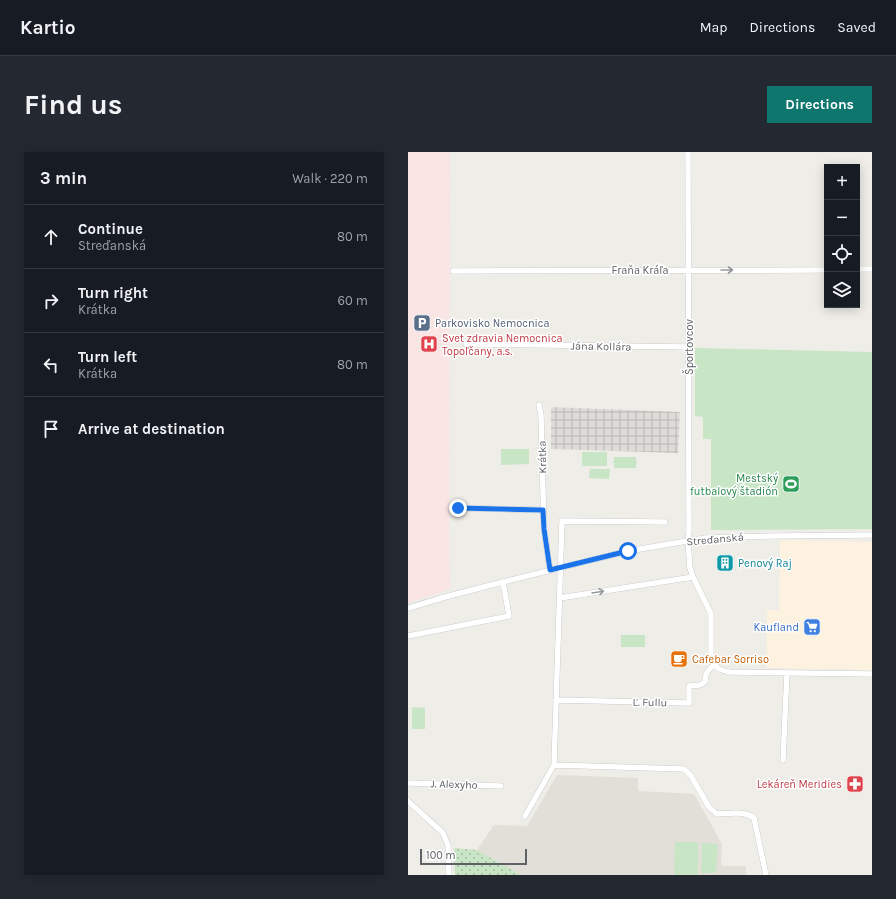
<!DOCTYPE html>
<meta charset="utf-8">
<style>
body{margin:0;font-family:Karla,sans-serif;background:#242831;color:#f1f3f6}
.controls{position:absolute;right:12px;top:12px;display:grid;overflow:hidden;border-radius:0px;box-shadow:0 2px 10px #0003}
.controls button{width:36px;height:36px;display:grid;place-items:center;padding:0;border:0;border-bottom:1px solid #363941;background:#171b24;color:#f1f3f6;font:20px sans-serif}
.scale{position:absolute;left:12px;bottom:10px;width:107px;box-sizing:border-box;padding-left:4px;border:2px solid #5e6266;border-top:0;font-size:11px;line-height:14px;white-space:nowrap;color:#5e6266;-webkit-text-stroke:3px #fff;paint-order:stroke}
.stop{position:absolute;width:12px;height:12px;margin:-9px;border:3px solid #1a73e8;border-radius:50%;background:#fff}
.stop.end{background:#1a73e8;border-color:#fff;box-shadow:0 1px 4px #0008}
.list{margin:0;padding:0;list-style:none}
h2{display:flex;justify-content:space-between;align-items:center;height:52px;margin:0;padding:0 16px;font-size:17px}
h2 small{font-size:13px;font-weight:400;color:#9ea1a6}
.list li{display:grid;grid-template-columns:26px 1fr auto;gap:12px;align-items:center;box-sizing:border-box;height:64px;padding:0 16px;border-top:1px solid #363941}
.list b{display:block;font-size:15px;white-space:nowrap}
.list p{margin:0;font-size:13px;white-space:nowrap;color:#9ea1a6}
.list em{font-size:13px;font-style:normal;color:#9ea1a6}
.icon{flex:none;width:22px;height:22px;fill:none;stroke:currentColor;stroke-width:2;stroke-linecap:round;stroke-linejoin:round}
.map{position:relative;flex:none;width:464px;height:723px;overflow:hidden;border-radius:0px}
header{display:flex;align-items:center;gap:24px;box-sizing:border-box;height:56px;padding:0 20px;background:#171b24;border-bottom:1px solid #363941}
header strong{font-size:19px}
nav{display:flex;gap:22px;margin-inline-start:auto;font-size:14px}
.intro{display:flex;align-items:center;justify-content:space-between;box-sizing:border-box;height:96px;padding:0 24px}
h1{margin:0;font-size:28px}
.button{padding:10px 18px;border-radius:0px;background:#0f766e;color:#fff;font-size:14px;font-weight:700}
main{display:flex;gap:24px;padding:0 24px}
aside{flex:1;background:#171b24;border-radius:0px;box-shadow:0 2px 10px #0003}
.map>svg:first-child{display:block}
.commercial{fill:#fcf2df}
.industrial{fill:url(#industrial-grid)}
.education{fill:#e2ded8}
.medical{fill:#fae5e5}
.grass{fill:url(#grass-dots)}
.park{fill:#c8e5c5}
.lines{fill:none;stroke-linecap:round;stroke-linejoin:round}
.street-casing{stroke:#b4b7ba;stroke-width:6}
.street{stroke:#fff;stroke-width:5.5}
.oneway{stroke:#96999c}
.route{stroke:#1a73e8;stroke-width:5}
.labels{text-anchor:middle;stroke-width:3;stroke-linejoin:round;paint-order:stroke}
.street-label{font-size:11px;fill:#5e6266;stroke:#fff}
.service-label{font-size:11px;fill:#4e5e75;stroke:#fff;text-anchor:start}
.health-label{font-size:11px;fill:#be3a42;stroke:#fff;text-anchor:start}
.leisure-label{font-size:11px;fill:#27864d;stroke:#fff;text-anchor:end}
.culture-label{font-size:11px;fill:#0d838f;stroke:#fff;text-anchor:start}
.shop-label{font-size:11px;fill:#366cbe;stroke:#fff;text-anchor:end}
.food-label{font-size:11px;fill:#c56008;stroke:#fff;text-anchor:start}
</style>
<header>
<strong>Kartio</strong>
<nav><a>Map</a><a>Directions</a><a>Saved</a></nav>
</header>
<div class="intro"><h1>Find us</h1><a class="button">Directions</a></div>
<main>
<aside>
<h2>3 min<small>Walk · 220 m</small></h2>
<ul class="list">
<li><svg class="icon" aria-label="ahead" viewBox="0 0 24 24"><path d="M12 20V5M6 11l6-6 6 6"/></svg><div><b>Continue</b><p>Streďanská</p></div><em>80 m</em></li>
<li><svg class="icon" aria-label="right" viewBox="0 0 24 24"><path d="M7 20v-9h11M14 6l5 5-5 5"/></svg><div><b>Turn right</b><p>Krátka</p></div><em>60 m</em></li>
<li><svg class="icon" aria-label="left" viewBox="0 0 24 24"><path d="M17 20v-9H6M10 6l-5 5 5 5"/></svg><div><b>Turn left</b><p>Krátka</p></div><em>80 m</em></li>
<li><svg class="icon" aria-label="arrive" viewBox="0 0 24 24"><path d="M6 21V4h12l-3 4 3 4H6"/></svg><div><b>Arrive at destination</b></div></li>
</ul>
</aside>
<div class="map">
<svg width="464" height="723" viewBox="0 0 464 723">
<defs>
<pattern id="industrial-grid" width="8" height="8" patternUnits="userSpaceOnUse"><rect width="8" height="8" fill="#dedcd9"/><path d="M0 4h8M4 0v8" fill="none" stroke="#b7b6b4"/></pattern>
<pattern id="grass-dots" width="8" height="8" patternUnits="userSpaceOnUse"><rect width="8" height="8" fill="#c8e5c5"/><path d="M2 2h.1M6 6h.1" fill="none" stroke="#a6bda4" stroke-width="1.8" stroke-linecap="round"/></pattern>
</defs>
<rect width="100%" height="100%" fill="#efede7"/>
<!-- commercial -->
<path class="commercial" d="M372,388L464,390V518L359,516V458H371Z"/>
<!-- industrial -->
<path class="industrial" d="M143,255L272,260L270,301L143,297Z"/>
<!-- education -->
<path class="education" d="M149,623L230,626V639L286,642L314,692L313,714H338V723H113L69,698L86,673L119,674Z"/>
<!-- medical -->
<path class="medical" d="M0,0H42L41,380L42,437L0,451Z"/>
<!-- grass -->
<path class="grass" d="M46,696L69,698L113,723H47Z"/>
<!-- park -->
<path class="park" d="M287,196L464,200V377L303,378V287H295V265L287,264Z
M93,297H121V312L93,313Z
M174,300H199V314H174Z
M206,305H228V309L229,310V311H228V316H206V311H205V309H206Z
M182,317H202L201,327L181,326Z
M213,483H237V495H213Z
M4,555L17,556V577H4Z
M267,690H290V723H266Z
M294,691L310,692L308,721H293Z"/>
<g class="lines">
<defs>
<path id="street" d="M280,0L281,379L280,389L282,416L285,425L303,462V507C307,515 312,519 322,520L464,522
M449,117H464
M45,119L419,118
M58,192L281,195
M131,253L133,263L136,377L142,418
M50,356L135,358
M257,370L154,369L146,613L276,617L283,624L301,655L309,662C320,662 336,658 346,666L358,723
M152,446L285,425
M0,456L37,445L95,430L220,399L297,386L366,384L464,383
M0,484L101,464L95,430
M148,548L281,551V534L292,533L297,530C297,521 300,518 306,513
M375,608L379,521
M0,631L93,634
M0,649L35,681L40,693L41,723
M117,664L146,613"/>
</defs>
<!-- street casing -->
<use href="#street" class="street-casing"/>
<!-- street -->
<use href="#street" class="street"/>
</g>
<!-- one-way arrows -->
<defs><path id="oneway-shaft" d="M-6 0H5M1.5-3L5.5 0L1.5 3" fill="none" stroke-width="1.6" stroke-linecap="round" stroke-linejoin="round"/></defs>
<g class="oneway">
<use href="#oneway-shaft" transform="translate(319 118)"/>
<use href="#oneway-shaft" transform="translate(190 440) rotate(-9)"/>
</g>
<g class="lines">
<!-- route -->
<path class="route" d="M50,356L135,358L136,377L142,418L220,399"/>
</g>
<!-- icons -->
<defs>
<symbol id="parking-square" viewBox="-11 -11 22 22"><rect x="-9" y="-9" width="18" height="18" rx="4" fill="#5c6f8a" stroke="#fff"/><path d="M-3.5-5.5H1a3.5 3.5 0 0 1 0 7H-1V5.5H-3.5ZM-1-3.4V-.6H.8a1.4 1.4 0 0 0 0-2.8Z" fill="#fff"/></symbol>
<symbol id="hospital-square" viewBox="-11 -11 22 22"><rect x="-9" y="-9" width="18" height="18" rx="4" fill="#e0444e" stroke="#fff"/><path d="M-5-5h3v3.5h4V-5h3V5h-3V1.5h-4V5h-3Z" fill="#fff"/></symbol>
<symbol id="stadium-square" viewBox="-11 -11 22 22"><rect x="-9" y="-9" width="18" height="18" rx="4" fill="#2e9e5b" stroke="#fff"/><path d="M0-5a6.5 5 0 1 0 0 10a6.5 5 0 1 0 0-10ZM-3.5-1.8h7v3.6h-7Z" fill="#fff"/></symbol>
<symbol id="building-square" viewBox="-11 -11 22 22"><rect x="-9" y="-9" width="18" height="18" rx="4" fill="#0f9aa8" stroke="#fff"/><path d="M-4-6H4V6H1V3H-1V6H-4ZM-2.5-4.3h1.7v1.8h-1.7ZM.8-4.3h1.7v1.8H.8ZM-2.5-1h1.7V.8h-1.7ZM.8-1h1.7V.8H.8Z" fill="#fff"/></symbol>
<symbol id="supermarket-square" viewBox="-11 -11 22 22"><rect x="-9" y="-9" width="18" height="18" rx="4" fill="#3f7fe0" stroke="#fff"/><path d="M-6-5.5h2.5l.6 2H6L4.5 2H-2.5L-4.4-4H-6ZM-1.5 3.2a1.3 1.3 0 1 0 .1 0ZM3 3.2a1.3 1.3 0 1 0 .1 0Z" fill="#fff"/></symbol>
<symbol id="cafe-square" viewBox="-11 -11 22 22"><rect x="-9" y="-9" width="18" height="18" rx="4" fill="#e8710a" stroke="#fff"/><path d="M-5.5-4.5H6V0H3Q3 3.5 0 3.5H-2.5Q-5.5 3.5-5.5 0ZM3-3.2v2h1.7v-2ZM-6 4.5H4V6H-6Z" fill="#fff"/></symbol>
<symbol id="pharmacy-square" viewBox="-11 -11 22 22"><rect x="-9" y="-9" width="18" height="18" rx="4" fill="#e0444e" stroke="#fff"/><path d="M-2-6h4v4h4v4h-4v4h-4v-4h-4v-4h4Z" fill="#fff"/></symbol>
</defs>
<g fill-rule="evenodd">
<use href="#parking-square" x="4" y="161" width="20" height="20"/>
<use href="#hospital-square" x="11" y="182" width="20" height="20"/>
<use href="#stadium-square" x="373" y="322" width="20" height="20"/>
<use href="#building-square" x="307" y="401" width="20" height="20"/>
<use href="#supermarket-square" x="394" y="465" width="20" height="20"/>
<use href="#cafe-square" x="261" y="497" width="20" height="20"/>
<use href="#pharmacy-square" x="437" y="622" width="20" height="20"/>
</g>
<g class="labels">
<!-- street labels -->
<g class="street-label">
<text x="232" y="122">Fraňa Kráľa</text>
<text transform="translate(193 194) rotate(1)" y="4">Jána Kollára</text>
<text transform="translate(281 195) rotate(-90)" y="4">Športovcov</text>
<text transform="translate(134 305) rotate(-91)" y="4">Krátka</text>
<text transform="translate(307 387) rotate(-5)" y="4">Streďanská</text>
<text transform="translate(242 550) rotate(1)" y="4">Ľ. Fullu</text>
<text transform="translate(46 632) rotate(2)" y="4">J. Alexyho</text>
</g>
<!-- service labels -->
<g class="service-label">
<text x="27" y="175">Parkovisko Nemocnica</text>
</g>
<!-- health labels -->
<g class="health-label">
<text x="34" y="190">Svet zdravia Nemocnica<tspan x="34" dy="13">Topoľčany, a.s.</tspan></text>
<text x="434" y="636" text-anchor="end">Lekáreň Meridies</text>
</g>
<!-- leisure labels -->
<g class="leisure-label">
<text x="370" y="330">Mestský<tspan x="370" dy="13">futbalový štadión</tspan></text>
</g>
<!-- culture labels -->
<g class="culture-label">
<text x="330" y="415">Penový Raj</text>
</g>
<!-- shop labels -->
<g class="shop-label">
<text x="391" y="479">Kaufland</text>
</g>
<!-- food labels -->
<g class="food-label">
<text x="284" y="511">Cafebar Sorriso</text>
</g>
</g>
</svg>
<div class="controls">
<button>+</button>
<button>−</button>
<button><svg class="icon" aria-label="locate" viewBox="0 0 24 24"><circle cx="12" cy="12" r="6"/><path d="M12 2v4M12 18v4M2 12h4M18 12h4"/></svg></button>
<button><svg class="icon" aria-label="layers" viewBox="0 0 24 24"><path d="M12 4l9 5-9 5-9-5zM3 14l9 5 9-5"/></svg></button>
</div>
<div class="scale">100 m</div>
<div class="stop" style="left:220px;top:399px"></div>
<div class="stop end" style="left:50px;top:356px"></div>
</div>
</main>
